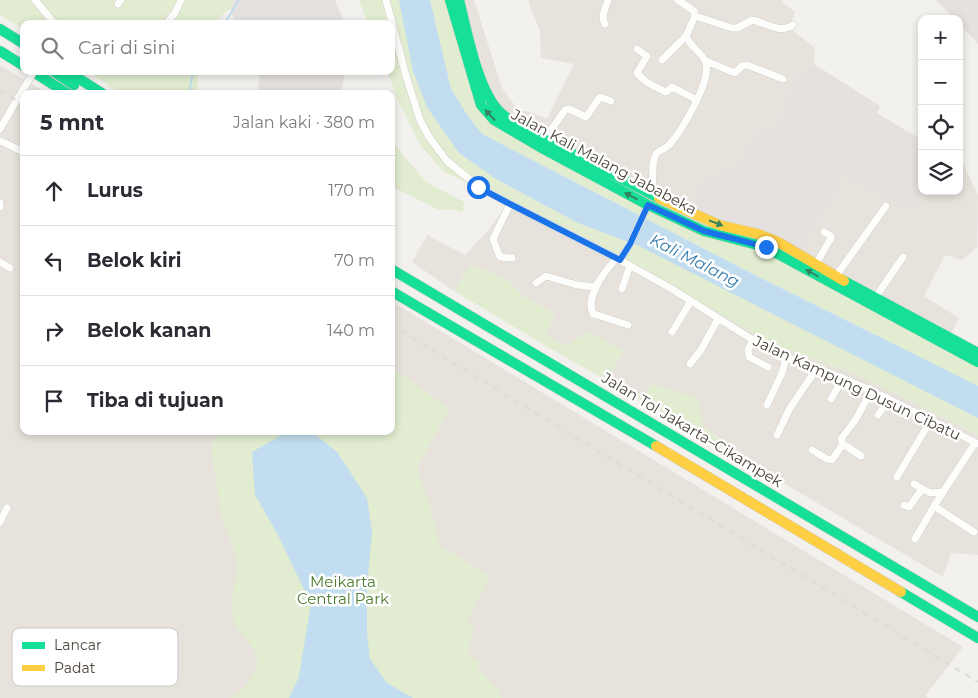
<!DOCTYPE html>
<html lang="id">
<meta charset="utf-8">
<style>
body{margin:0;font-family:Montserrat,sans-serif;background:#f2f2f3;color:#2b2b33}
.controls{position:absolute;right:15px;top:15px;display:grid;overflow:hidden;border-radius:10px;box-shadow:0 2px 8px #0003}
.controls button{width:45px;height:45px;display:grid;place-items:center;padding:0;border:0;border-bottom:1px solid #e1e1e2;background:#fff;color:#2b2b33;font:25px sans-serif}
.stop{position:absolute;width:15px;height:15px;margin:-11px;border:4px solid #1a73e8;border-radius:50%;background:#fff}
.stop.end{background:#1a73e8;border-color:#fff;box-shadow:0 1px 5px #0008}
.list{margin:0;padding:0;list-style:none}
h2{display:flex;justify-content:space-between;align-items:center;height:65px;margin:0;padding:0 20px;font-size:21px}
h2 small{font-size:16px;font-weight:400;color:#7c7c81}
.list li{display:grid;grid-template-columns:32px 1fr auto;gap:15px;align-items:center;box-sizing:border-box;height:70px;padding:0 20px;border-top:1px solid #e1e1e2}
.list b{display:block;font-size:19px;white-space:nowrap}
.list em{font-size:16px;font-style:normal;color:#7c7c81}
.icon{flex:none;width:28px;height:28px;fill:none;stroke:currentColor;stroke-width:2;stroke-linecap:round;stroke-linejoin:round}
.map{position:relative;flex:none;width:978px;height:698px;overflow:hidden}
.search{position:absolute;background:#fff;box-shadow:0 2px 8px #0003;left:20px;top:20px;width:375px;height:55px;display:flex;align-items:center;gap:12px;box-sizing:border-box;padding:0 18px;border-radius:10px;color:#7c7c81;font-size:19px}
.panel{position:absolute;background:#fff;box-shadow:0 2px 8px #0003;left:20px;top:90px;width:375px;height:345px;border-radius:10px}
.map>svg:first-child{display:block}
.residential{fill:#e7e3dc}
.industrial{fill:#e5e1de}
.green{fill:#e1ecd0}
.water{fill:#c1ddef}
.lines{fill:none;stroke-linecap:round;stroke-linejoin:round}
.stream{stroke:#c1ddef;stroke-width:2}
.street-casing{stroke:#d1cfcb;stroke-width:8}
.fast-casing{stroke:#d2cec5;stroke-width:11}
.slow-casing{stroke:#d2cec5;stroke-width:11}
.street{stroke:#fdfdfc;stroke-width:7}
.fast{stroke:#16e098;stroke-width:10}
.slow{stroke:#ffcf43;stroke-width:10}
.rail{stroke:#dbdbda;stroke-width:2;stroke-dasharray:6 6;stroke-linecap:butt}
.street-bridge-casing{stroke:#d1cfcb;stroke-width:8;stroke-linecap:butt}
.street-bridge{stroke:#fdfdfc;stroke-width:7}
.oneway{fill:#35825f}
.route{stroke:#1a73e8;stroke-width:6}
.labels{text-anchor:middle;stroke-width:5;stroke-linejoin:round;paint-order:stroke}
.street-label{font-size:15px;fill:#4a4339;stroke:#fff}
.park-label{font-size:15px;fill:#4c7b2d;stroke:#fff}
.water-label{font-size:16px;font-style:italic;fill:#337bab;stroke:#fff}
.key{fill:#fff;stroke:#c9c7c4;stroke-width:1}
.key-label{font-size:14px;fill:#4a4339}
</style>
<div class="map">
<svg width="978" height="698" viewBox="0 0 978 698">
<rect width="100%" height="100%" fill="#f3f1ee"/>
<!-- residential -->
<path class="residential" d="M459,0H474L502,88L516,107L547,119L574,64L541,58L540,31L529,4V0H782V2L795,12L790,28L815,48L814,64L794,76L776,131L761,124L736,168L706,179L690,212L498,110Z
M0,65L48,94H24V431H391V301L963,647L925,696L928,698H0Z
M959,156L978,195L977,247L962,260L945,255L924,296L959,318L949,338L799,253L838,191L837,174L913,211L923,191H959Z
M508,204L645,270L772,344L856,374L978,435V555L951,553L943,577L751,464L752,461L704,427L643,395L608,380L623,351L559,343L546,334L554,314L524,297L507,279L470,265L454,291L412,262L427,235L465,255L488,230Z"/>
<!-- industrial -->
<path class="industrial" d="M233,0H335L345,24H236L230,9Z
M936,0H978V44L959,24V19H954Z
M814,64L880,106L877,113L922,140L923,191L913,211L837,174L838,191L799,253L690,212L706,178L736,168L761,124L776,131L794,76Z
M260,71H346L340,94H258Z"/>
<!-- green -->
<path class="green" d="M0,0H233L230,9L212,24H24V30L0,15Z
M359,0H399L459,153L496,179L578,223L639,245L978,418V435L856,374L772,344L645,270L508,204L443,171L420,145L398,100L387,71H391V24H368Z
M429,0H459L498,110L664,201L769,237L978,353V386L749,272L482,134L466,113L451,89Z
M87,71H198L197,94H121Z
M391,143L394,144L426,182L464,202L463,212L448,209L439,210L391,186Z
M470,265L507,279L524,297L555,314L546,334L559,343L570,344L588,331L623,351L608,380L643,395L653,384L698,398L704,427L752,463L553,350L454,291Z
M391,366L449,409L417,468L431,509L440,546L490,576L467,621L474,627C472,640 467,642 470,656L480,661L477,667L498,689L502,698H230C240,693 246,687 251,677C254,672 258,666 257,659C256,645 234,633 232,613C229,595 239,578 237,560C234,546 226,531 222,517C218,503 218,489 215,475C212,457 208,449 219,431H391Z"/>
<!-- water -->
<path class="water" d="M399,0H430L451,89L466,113L482,134L749,272L978,386V418L639,246L578,223L496,179L459,153L427,107L413,71Z
M289,431H311L337,452L367,498L372,532L367,586V634L370,659L387,683L413,698H289L299,677L311,604L277,533L255,495L252,452Z"/>
<g class="lines">
<!-- stream -->
<path class="stream" d="M222,24L226,21L239,0
M189,94L193,71"/>
<defs>
<path id="street" d="M35,0L55,24
M386,0L406,76L420,120L429,137L447,161L479,187L510,204L620,260L672,289L753,340L786,358L800,362L843,378L889,399L978,444
M118,4L121,0
M695,16L732,28H737L753,20C765,23 781,34 793,25
M166,24L175,13L181,0
M605,24C600,17 606,7 608,0
M637,49L647,56L637,73C644,82 655,87 666,92L672,87L697,100
M662,60L686,36
M706,61L735,73L742,66L747,65L783,79
M0,129L24,88
M0,141L24,152
M542,143L565,110L569,109L586,117L600,97L611,101
M653,196C653,185 651,162 656,154C659,150 665,149 669,145C682,131 711,81 706,63C703,53 690,47 686,36L695,16L694,11L678,0
M0,203V207
M510,204L493,239L500,257L512,258
M616,259C605,271 585,296 593,314L597,315L628,325
M620,260L630,244L648,205
M0,262L10,268
M816,264L831,238V236L824,232
M836,276L886,206
M536,283L546,276L577,285L595,287
M622,289L630,265
M875,298L903,257
M672,332L691,301
M753,340L748,350L749,357L768,367
M690,364L701,350L718,319
M831,399L843,378
M767,405L782,373L786,358
M878,415L889,399
M777,435L790,408L817,368
M843,444L861,456
M812,450L827,459L832,460L843,444L841,439L856,419L871,391
M897,477L931,420
M914,484L930,493L943,492
M904,505L909,507L922,489
M934,506L974,532
M0,522L7,508
M915,539L934,506L975,443"/>
<path id="fast" d="M450,0L481,105L494,120L540,147L648,205L704,231L765,247L978,362
M459,0C467,31 477,87 498,110C506,119 519,126 530,132L659,198
M0,29L24,44
M0,51L24,66
M32,71L68,94
M53,71L74,85
M67,71L103,94
M391,269L978,617
M844,281L978,353
M391,291L656,446
M901,592L978,638"/>
<path id="slow" d="M659,198L719,225L758,234L778,242L844,281
M656,446L901,592"/>
</defs>
<!-- street casing -->
<use href="#street" class="street-casing"/>
<!-- fast casing -->
<use href="#fast" class="fast-casing"/>
<!-- slow casing -->
<use href="#slow" class="slow-casing"/>
<!-- street -->
<use href="#street" class="street"/>
<!-- fast -->
<use href="#fast" class="fast"/>
<!-- slow -->
<use href="#slow" class="slow"/>
<!-- rail -->
<path class="rail" d="M0,90L24,105
M391,325L978,682"/>
<defs>
<path id="street-bridge" d="M24,88L34,71"/>
</defs>
<!-- street-bridge casing -->
<use href="#street-bridge" class="street-bridge-casing"/>
<!-- street-bridge -->
<use href="#street-bridge" class="street-bridge"/>
</g>
<!-- one-way arrows -->
<defs><path id="oneway-solid" d="M-6-.8H1V-3.2L6.5 0L1 3.2V.8H-6Z" transform="scale(1.25)"/></defs>
<g class="oneway">
<use href="#oneway-solid" transform="translate(490 115) rotate(-133)"/>
<use href="#oneway-solid" transform="translate(631 196) rotate(-152)"/>
<use href="#oneway-solid" transform="translate(716 223) rotate(21)"/>
<use href="#oneway-solid" transform="translate(812 273) rotate(-150)"/>
</g>
<g class="lines">
<!-- route -->
<path class="route" d="M478,187L510,204L620,260L630,244L648,205L704,231L766,247"/>
</g>
<g class="labels">
<!-- street labels -->
<g class="street-label">
<text transform="translate(604 162) rotate(28)" y="5">Jalan Kali Malang Jababeka</text>
<text transform="translate(857 388) rotate(25)" y="5">Jalan Kampung Dusun Cibatu</text>
<text transform="translate(692 430) rotate(31)" y="5">Jalan Tol Jakarta–Cikampek</text>
</g>
<!-- park labels -->
<g class="park-label">
<text x="343" y="587">Meikarta<tspan x="343" dy="17">Central Park</tspan></text>
</g>
<!-- water labels -->
<g class="water-label">
<text transform="translate(695 260) rotate(27)" y="6">Kali Malang</text>
</g>
</g>
<!-- legend -->
<rect x="12" y="628" width="166" height="58" rx="8" class="key"/>
<rect x="22" y="642" width="23" height="7" fill="#16e098"/>
<rect x="22" y="665" width="23" height="6" fill="#ffcf43"/>
<g class="key-label">
<text x="54" y="650">Lancar</text>
<text x="54" y="673">Padat</text>
</g>
</svg>
<div class="controls">
<button>+</button>
<button>−</button>
<button><svg class="icon" aria-label="locate" viewBox="0 0 24 24"><circle cx="12" cy="12" r="6"/><path d="M12 2v4M12 18v4M2 12h4M18 12h4"/></svg></button>
<button><svg class="icon" aria-label="layers" viewBox="0 0 24 24"><path d="M12 4l9 5-9 5-9-5zM3 14l9 5 9-5"/></svg></button>
</div>
<div class="stop" style="left:478px;top:187px"></div>
<div class="stop end" style="left:766px;top:247px"></div>
<div class="search"><svg class="icon" aria-label="search" viewBox="0 0 24 24"><circle cx="10" cy="10" r="6"/><path d="M15 15l6 6"/></svg>Cari di sini</div>
<section class="panel">
<h2>5 mnt<small>Jalan kaki · 380 m</small></h2>
<ul class="list">
<li><svg class="icon" aria-label="ahead" viewBox="0 0 24 24"><path d="M12 20V5M6 11l6-6 6 6"/></svg><div><b>Lurus</b></div><em>170 m</em></li>
<li><svg class="icon" aria-label="left" viewBox="0 0 24 24"><path d="M17 20v-9H6M10 6l-5 5 5 5"/></svg><div><b>Belok kiri</b></div><em>70 m</em></li>
<li><svg class="icon" aria-label="right" viewBox="0 0 24 24"><path d="M7 20v-9h11M14 6l5 5-5 5"/></svg><div><b>Belok kanan</b></div><em>140 m</em></li>
<li><svg class="icon" aria-label="arrive" viewBox="0 0 24 24"><path d="M6 21V4h12l-3 4 3 4H6"/></svg><div><b>Tiba di tujuan</b></div></li>
</ul>
</section>
</div>
